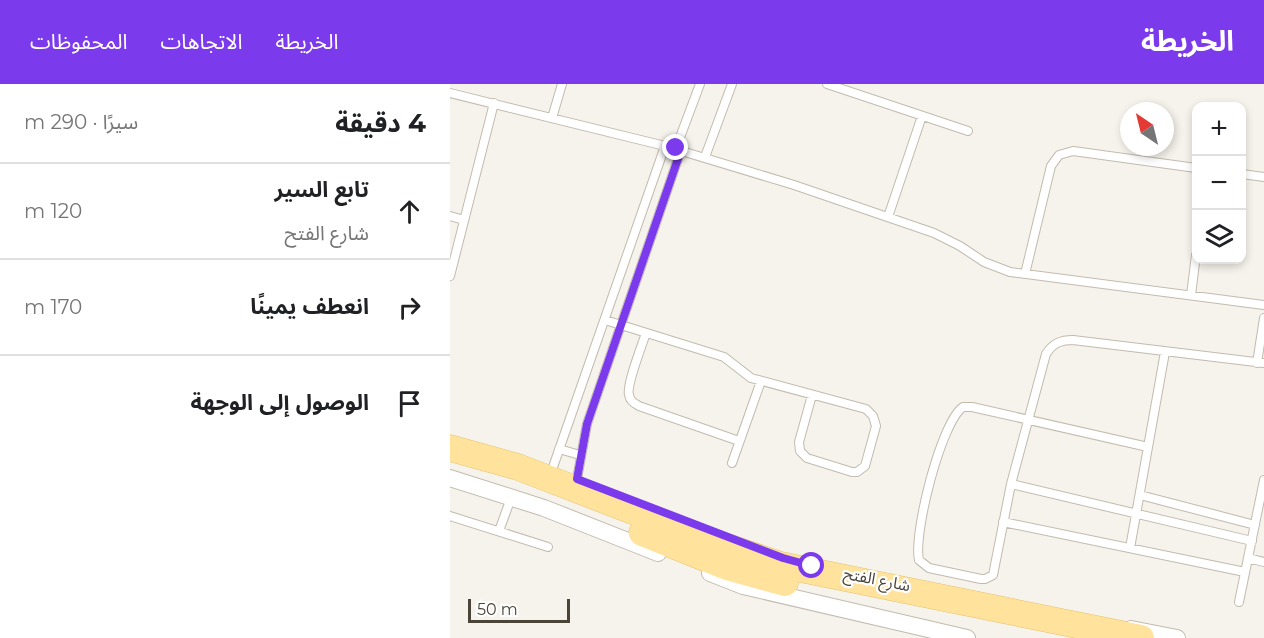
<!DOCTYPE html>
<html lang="ar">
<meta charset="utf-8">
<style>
body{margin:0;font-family:Montserrat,"Noto Sans Arabic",sans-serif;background:#f2f2f2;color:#202124;direction:rtl}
.controls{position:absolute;right:18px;top:18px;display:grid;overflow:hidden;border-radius:12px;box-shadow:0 3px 9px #0003}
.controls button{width:54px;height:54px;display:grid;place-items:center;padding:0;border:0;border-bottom:2px solid #e0e0e0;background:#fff;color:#202124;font:30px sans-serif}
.compass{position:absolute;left:670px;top:18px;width:54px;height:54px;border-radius:50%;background:#fff;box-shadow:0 3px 9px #0003;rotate:325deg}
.scale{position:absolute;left:18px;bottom:15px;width:102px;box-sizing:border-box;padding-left:6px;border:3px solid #4b4439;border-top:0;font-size:16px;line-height:21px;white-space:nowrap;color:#4b4439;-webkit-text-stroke:4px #fff;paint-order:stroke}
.stop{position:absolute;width:18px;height:18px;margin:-14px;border:4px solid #7c3aed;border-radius:50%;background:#fff}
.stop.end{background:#7c3aed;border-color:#fff;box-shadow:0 2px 6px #0008}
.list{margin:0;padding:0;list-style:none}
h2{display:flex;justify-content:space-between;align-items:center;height:78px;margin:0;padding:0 24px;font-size:26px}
h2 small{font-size:20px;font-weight:400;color:#757577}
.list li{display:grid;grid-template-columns:39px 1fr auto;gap:18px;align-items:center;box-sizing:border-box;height:96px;padding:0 24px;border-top:2px solid #e0e0e0}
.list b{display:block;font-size:22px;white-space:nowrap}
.list p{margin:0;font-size:20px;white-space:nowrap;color:#757577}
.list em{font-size:20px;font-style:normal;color:#757577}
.icon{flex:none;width:33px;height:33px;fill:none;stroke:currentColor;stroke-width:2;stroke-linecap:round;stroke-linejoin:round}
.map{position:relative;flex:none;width:814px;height:554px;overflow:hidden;direction:ltr}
header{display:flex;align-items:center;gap:36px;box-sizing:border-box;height:84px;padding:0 30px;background:#7c3aed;color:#fff}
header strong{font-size:28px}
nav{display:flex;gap:33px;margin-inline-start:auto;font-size:21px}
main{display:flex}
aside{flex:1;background:#fff}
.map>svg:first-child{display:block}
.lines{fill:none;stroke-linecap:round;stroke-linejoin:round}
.service-casing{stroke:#c2bbae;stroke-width:10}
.minor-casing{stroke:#c2bbae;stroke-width:18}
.primary-casing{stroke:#e6c16a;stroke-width:27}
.service{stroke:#fff;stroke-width:8}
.minor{stroke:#fff;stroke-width:16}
.primary{stroke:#ffe39c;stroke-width:26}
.route{stroke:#7c3aed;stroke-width:8}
.labels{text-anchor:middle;stroke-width:4.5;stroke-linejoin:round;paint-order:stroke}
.street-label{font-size:16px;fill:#4b4439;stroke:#fff}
</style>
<header>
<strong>الخريطة</strong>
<nav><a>الخريطة</a><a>الاتجاهات</a><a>المحفوظات</a></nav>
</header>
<main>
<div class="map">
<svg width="814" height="554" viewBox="0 0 814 554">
<rect width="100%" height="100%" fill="#f6f3ec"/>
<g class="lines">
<defs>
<path id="service" d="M377,0L518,47
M0,9L215,62L344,101L484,149L510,162L534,178L560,188L814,221
M102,34L112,0
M226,64L250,0
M255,73L282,0
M792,90L814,93
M0,132L14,136
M438,133L472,32
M575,190L601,82L609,71L623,67L746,84
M0,192L44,19
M741,211L746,171
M155,236L274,273L301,294L416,325L423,332L426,342L415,382L407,388H402L357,374L350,367L349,358L362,311
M196,249C192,261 176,302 179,311C180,317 184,319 189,322L289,357
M807,279L814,234
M698,363L522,323H513C491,338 463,450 469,476L479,484L531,495H535L543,491L561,400L596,270C603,259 611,256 623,256L814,279
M109,365L130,371
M282,379L311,297
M102,386L215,62
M127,395L137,340L231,66
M561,400L802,457
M690,411L805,441
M0,432L98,463
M553,438L795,488
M49,447L61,414
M680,464L715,268
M798,474L814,478
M789,518L814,396"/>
<path id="minor" d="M0,394L94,424L208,469
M260,489L293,502L517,554
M681,545L727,554"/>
<path id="primary" d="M0,364L68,383L271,461L331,481L691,554
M192,449L277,483L335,499"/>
</defs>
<!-- service casing -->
<use href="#service" class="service-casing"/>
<!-- minor casing -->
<use href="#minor" class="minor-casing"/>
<!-- primary casing -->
<use href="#primary" class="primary-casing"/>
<!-- service -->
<use href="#service" class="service"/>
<!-- minor -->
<use href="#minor" class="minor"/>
<!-- primary -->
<use href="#primary" class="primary"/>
</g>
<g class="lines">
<!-- route -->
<path class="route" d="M226,64L231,66L137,340L127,395L333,474L362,482"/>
</g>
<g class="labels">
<!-- street labels -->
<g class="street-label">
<text transform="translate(427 495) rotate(11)" y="6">شارع الفتح</text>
</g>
</g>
</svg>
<div class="controls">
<button>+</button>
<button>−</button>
<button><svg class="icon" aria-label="layers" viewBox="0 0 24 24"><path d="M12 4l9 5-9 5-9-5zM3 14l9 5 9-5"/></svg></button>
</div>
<svg class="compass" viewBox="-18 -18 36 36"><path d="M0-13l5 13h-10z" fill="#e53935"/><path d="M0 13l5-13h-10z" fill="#757577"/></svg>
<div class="scale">50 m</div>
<div class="stop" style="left:362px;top:482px"></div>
<div class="stop end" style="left:226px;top:64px"></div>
</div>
<aside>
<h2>4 دقيقة<small>سيرًا · 290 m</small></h2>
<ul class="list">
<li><svg class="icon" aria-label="ahead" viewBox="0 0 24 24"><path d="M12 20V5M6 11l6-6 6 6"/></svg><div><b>تابع السير</b><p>شارع الفتح</p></div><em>120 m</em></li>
<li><svg class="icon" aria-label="right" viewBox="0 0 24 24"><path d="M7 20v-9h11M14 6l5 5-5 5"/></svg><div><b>انعطف يمينًا</b></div><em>170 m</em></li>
<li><svg class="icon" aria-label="arrive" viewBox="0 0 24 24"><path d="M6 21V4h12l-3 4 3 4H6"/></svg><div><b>الوصول إلى الوجهة</b></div></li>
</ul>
</aside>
</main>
